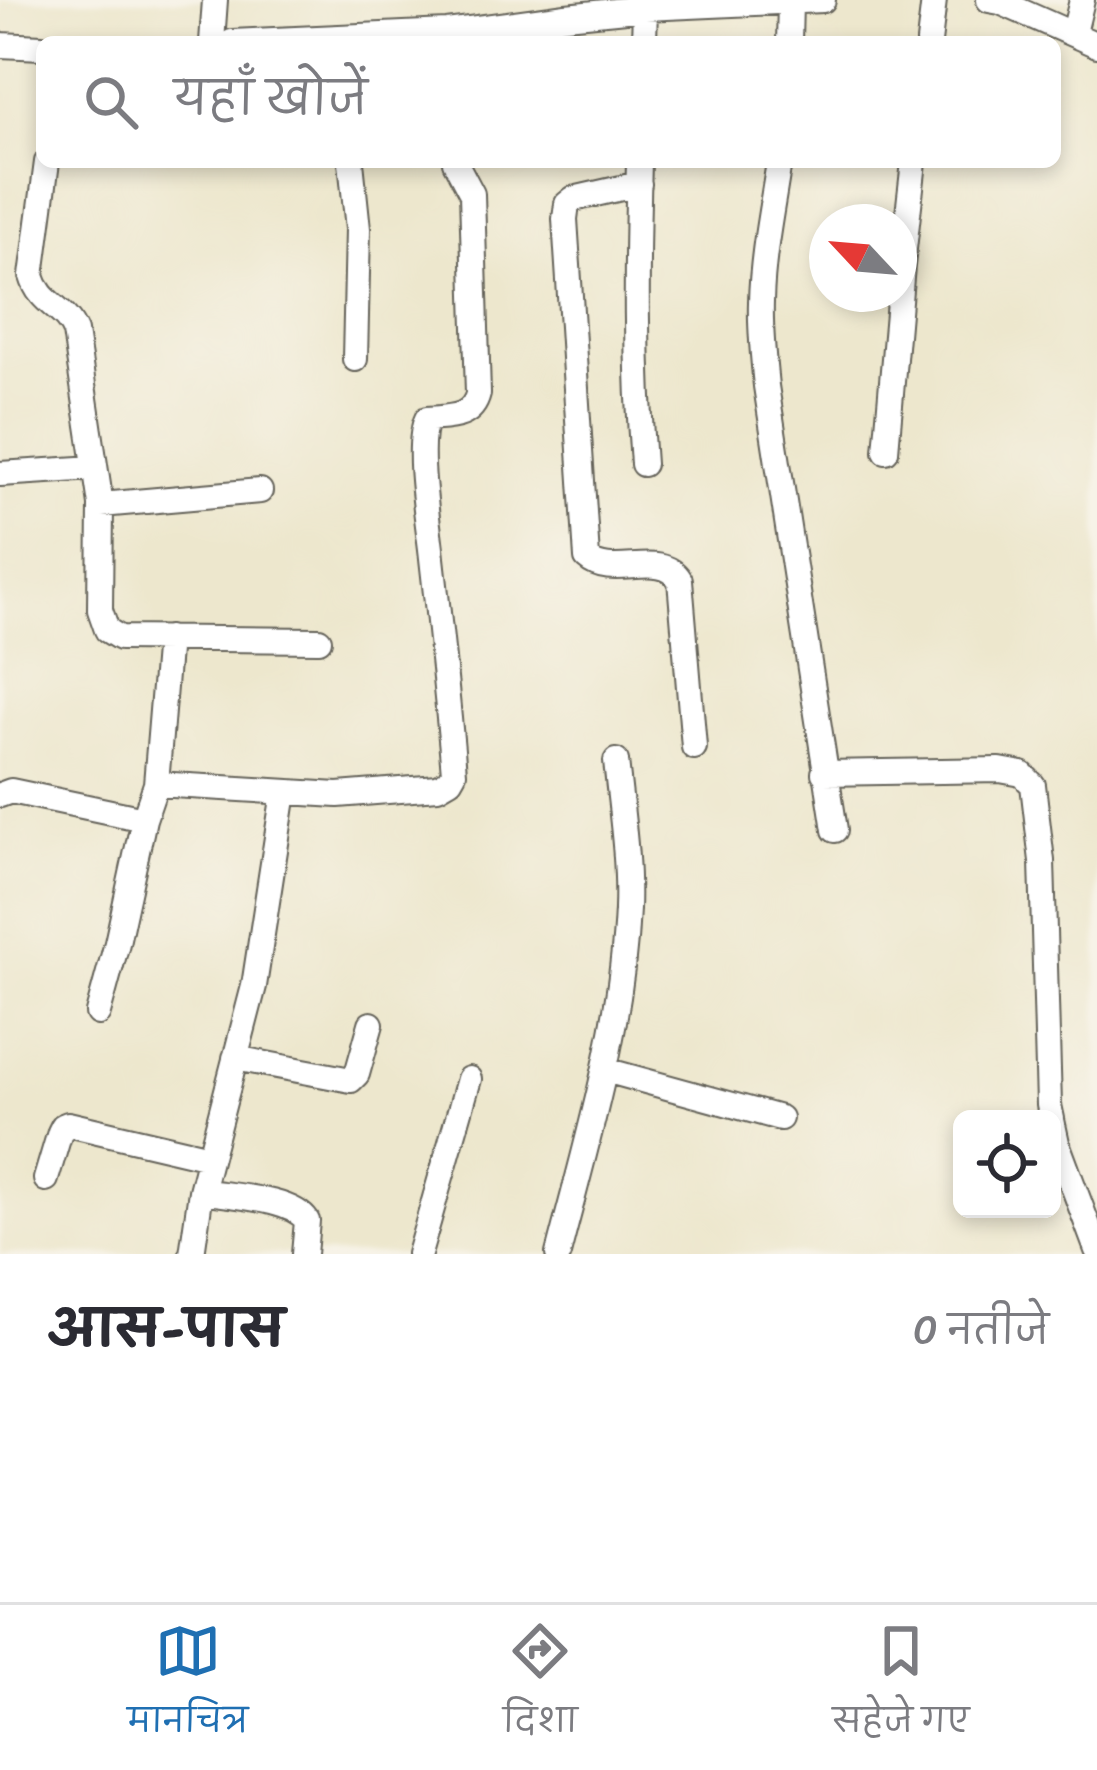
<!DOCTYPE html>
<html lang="hi">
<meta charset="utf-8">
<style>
body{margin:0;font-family:Sriracha,"Playpen Sans Deva",sans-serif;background:#f2f2f3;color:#2b2b33}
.controls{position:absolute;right:36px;bottom:36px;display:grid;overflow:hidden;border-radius:18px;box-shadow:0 6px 18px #0003}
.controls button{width:108px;height:108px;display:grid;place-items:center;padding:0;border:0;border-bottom:3px solid #e1e1e2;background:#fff;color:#2b2b33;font:60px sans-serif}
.compass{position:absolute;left:809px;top:204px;width:108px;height:108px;border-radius:50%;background:#fff;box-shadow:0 6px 18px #0003;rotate:296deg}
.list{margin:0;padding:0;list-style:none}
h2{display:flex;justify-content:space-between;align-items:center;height:156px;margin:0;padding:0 48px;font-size:51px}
h2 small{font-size:39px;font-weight:400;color:#7c7c81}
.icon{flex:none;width:66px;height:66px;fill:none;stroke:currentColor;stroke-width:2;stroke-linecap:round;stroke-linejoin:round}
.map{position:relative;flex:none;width:1097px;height:1254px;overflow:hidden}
.search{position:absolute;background:#fff;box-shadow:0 6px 18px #0003;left:36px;right:36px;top:36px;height:132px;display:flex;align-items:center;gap:30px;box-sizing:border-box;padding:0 42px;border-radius:18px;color:#7c7c81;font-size:45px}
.sheet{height:348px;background:#fff}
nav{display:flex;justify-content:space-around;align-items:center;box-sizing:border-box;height:168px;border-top:3px solid #e1e1e2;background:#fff;font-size:33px;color:#7c7c81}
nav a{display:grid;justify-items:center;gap:6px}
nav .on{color:#1f6fb2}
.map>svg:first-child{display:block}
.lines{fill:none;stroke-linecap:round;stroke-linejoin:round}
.street-casing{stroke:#65635a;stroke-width:28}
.street{stroke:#fff;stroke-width:24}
</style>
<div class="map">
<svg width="1097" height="1254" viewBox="0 0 1097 1254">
<rect width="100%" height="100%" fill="#f7f3e8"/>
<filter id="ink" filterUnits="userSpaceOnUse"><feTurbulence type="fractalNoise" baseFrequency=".00833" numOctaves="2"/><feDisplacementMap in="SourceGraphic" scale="24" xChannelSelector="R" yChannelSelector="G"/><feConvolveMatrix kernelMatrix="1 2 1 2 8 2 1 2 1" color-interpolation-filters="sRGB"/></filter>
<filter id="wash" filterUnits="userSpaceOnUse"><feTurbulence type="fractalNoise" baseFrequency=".004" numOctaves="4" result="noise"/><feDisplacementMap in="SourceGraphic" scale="48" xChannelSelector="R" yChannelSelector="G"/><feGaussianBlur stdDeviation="2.7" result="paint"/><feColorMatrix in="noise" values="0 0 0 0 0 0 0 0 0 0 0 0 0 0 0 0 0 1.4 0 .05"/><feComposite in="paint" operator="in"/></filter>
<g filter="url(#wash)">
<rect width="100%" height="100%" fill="#ede7cd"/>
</g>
<g filter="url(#ink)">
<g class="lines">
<defs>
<path id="street" d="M989,0L1000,2L1097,45
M1074,33L1082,0
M212,42L215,0
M232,42L447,32L566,16L645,8L823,0
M644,42L645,8
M789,42L790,3
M929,42L934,0
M0,45L42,47
M47,162L32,276C40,305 65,307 75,332L101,505L100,610L107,630L120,638L319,640
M351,162L358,229L355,359
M639,162C636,263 635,363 643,464
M779,162C772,208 762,255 761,302C760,330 763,358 766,386L835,830
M639,184L573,199L567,204L565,219L587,558C612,581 661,549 680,580L694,747
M886,451L902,266L914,162
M0,474L95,468
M101,505L260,491
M824,773L1000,770L1022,774L1033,785L1042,861L1049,1105L1052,1119
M156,784L338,795L438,787L450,780L454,773C448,701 440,630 432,558C429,525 414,446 427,419C449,417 472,419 478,394L472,194L455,162
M0,795L11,791L144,819
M98,1013L117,943L144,819L156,784L168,638
M235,1058L351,1080L357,1074L371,1024
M605,1070L780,1118
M1052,1120L1057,1143L1097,1250
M46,1179L60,1132L63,1126L68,1124L209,1157
M201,1191C229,1196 292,1198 307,1221L304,1254
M192,1254L201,1191L254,986L284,792
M419,1254L469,1079
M558,1254C587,1141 622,1026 627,909C629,860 621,810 616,761"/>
</defs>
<!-- street casing -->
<use href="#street" class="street-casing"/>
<!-- street -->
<use href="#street" class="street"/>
</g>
</g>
</svg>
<div class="controls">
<button><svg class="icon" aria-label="locate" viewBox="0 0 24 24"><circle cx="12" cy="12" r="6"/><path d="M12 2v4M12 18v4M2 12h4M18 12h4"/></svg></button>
</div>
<svg class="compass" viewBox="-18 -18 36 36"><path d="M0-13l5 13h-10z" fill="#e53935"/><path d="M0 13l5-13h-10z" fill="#7c7c81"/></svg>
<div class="search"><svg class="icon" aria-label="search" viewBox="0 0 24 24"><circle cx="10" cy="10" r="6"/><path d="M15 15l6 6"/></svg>यहाँ खोजें</div>
</div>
<section class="sheet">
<h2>आस-पास<small>0 नतीजे</small></h2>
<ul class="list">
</ul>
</section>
<nav>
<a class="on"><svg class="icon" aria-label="map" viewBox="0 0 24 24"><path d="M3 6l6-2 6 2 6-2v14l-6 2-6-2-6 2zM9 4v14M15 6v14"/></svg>मानचित्र</a>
<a><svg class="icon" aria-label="directions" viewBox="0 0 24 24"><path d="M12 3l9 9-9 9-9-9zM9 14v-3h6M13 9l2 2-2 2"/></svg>दिशा</a>
<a><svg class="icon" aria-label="saved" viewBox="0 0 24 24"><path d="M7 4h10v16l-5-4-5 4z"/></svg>सहेजे गए</a>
</nav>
